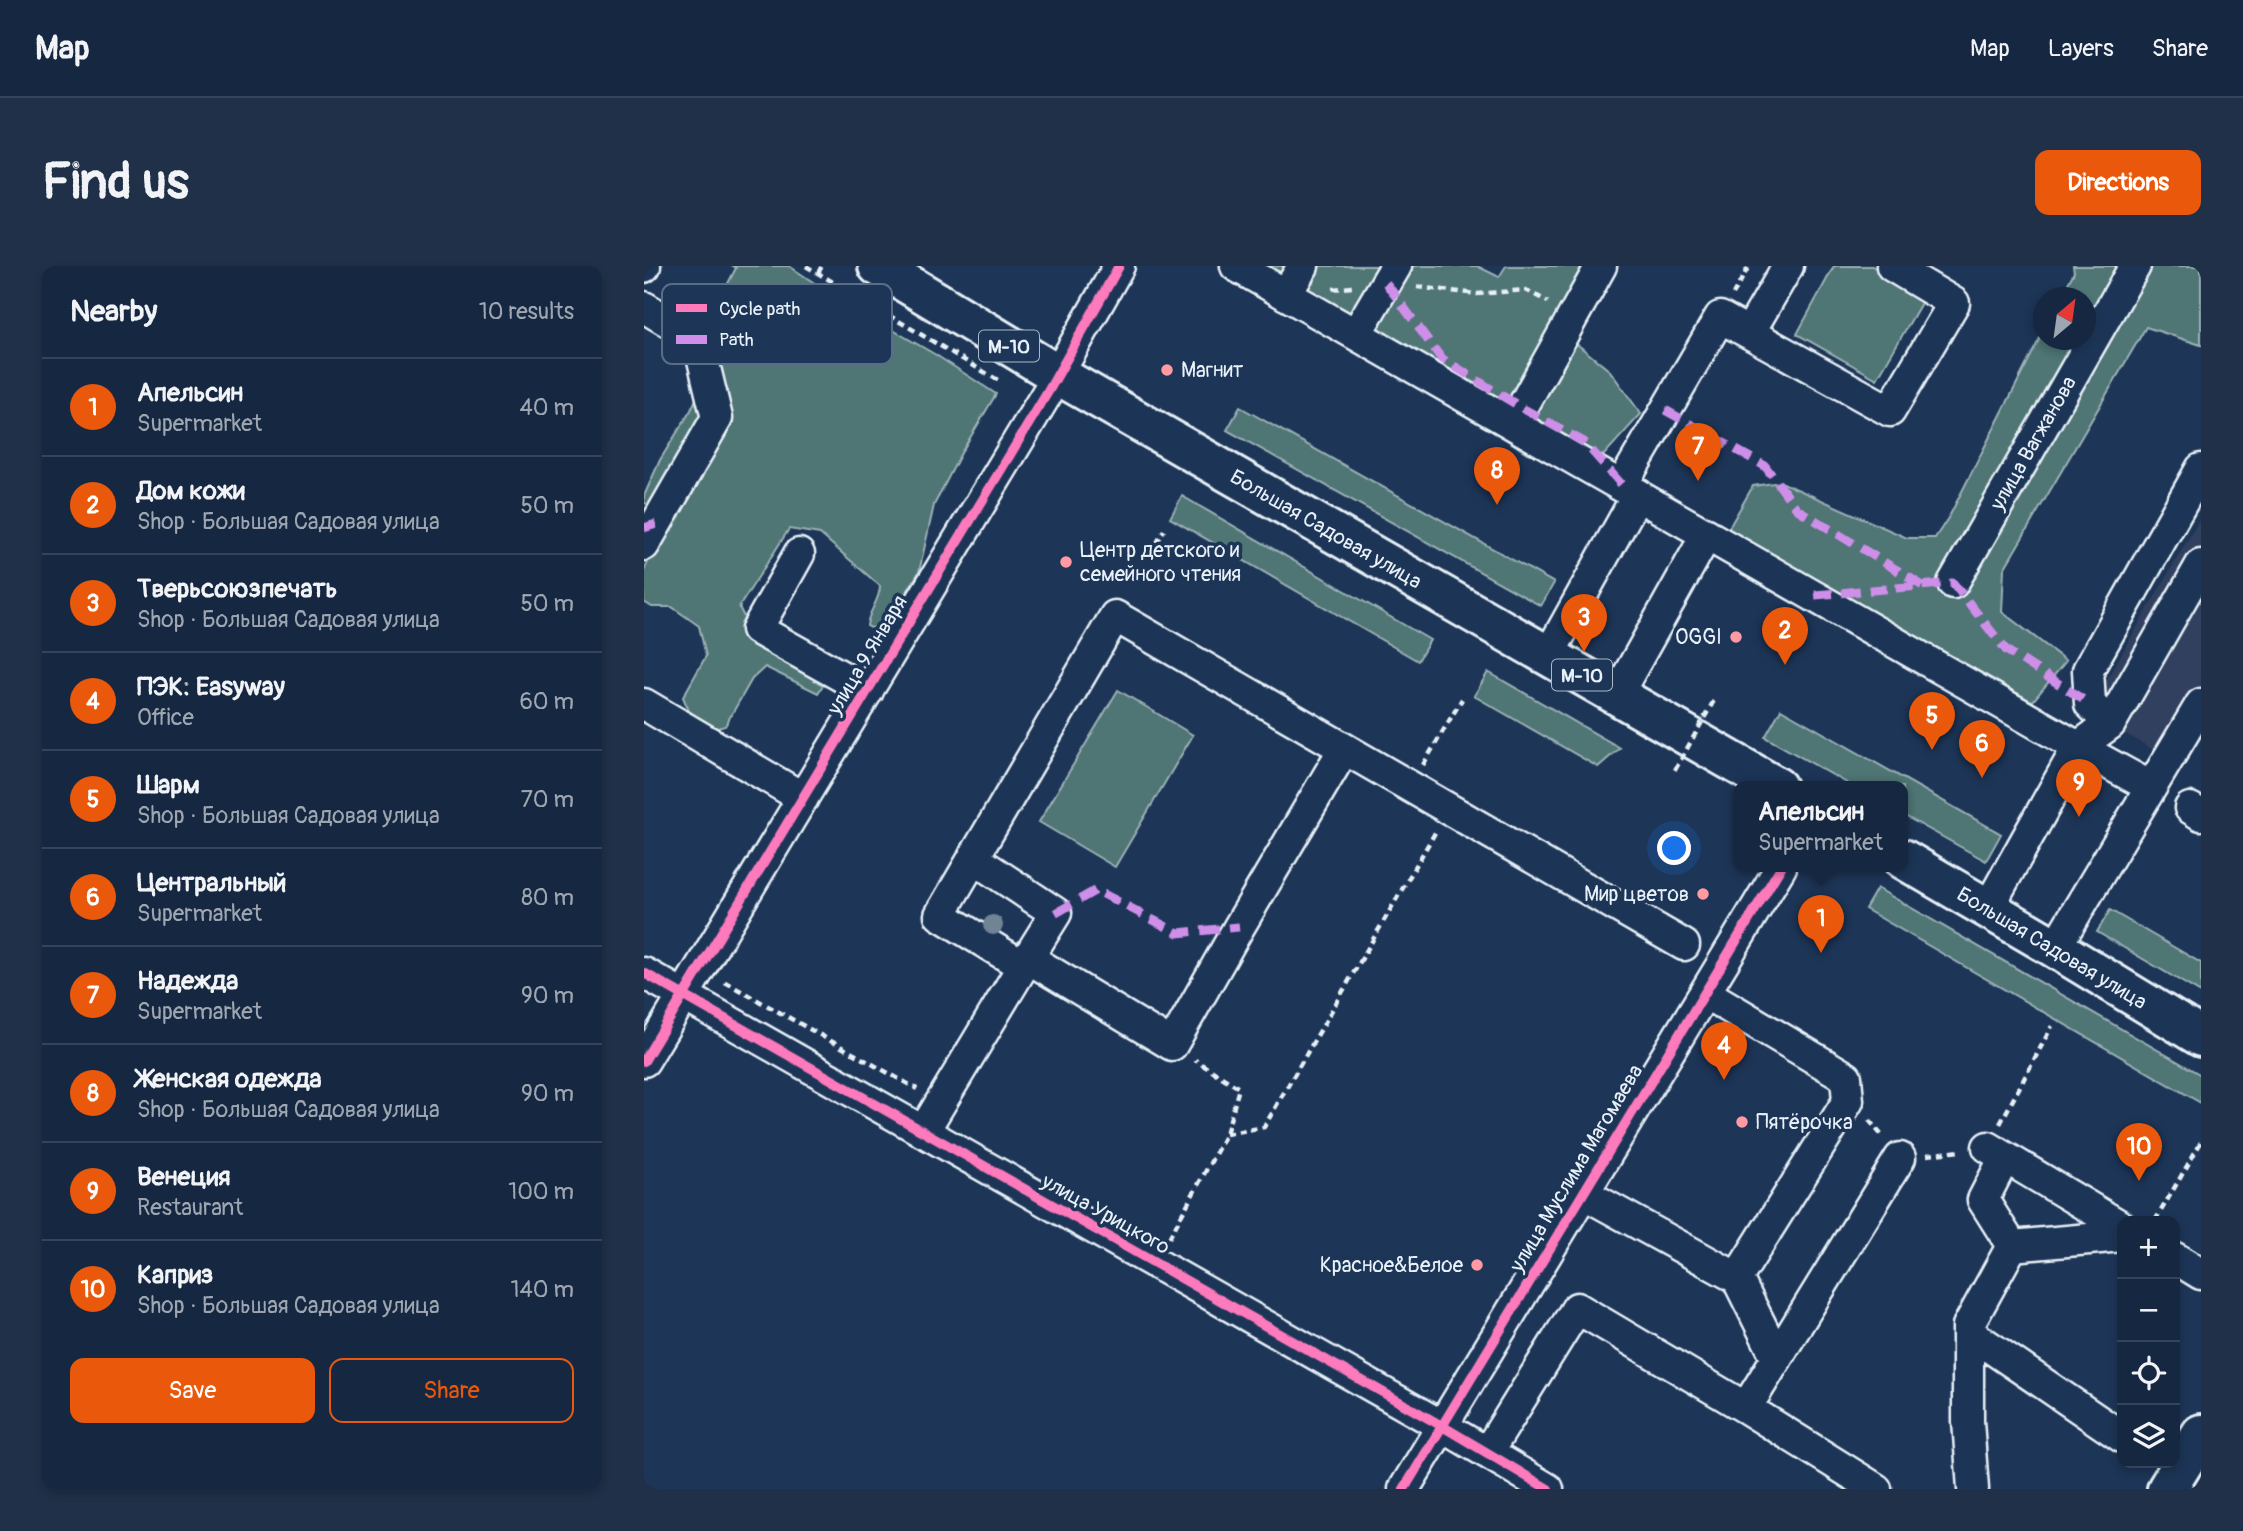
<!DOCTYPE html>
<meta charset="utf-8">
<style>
body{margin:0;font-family:Pangolin,sans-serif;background:#1f3048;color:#f1f3f6}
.controls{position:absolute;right:21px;bottom:21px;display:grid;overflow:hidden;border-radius:14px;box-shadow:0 4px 10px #0003}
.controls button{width:63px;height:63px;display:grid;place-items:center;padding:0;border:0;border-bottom:2px solid #35445a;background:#162841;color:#f1f3f6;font:35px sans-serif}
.compass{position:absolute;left:1389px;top:21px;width:63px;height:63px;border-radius:50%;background:#162841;box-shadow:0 4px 10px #0003;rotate:29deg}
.you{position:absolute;left:1031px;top:583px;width:24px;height:24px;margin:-18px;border:5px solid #fff;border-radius:50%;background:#1a73e8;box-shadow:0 0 0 10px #1a73e833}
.badge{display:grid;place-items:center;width:46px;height:46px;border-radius:50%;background:#ea580c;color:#fff;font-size:23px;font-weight:700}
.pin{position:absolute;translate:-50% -58px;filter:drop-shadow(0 2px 4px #0008)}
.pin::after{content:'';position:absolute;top:37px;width:24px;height:21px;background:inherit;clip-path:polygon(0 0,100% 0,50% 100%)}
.popup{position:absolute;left:1089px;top:515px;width:175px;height:91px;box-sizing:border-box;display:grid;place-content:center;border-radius:14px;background:#162841;filter:drop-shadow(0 2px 5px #0005);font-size:23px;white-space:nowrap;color:#9ea6b1}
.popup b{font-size:26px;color:#f1f3f6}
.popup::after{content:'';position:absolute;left:50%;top:100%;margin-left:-14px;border:14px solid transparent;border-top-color:#162841}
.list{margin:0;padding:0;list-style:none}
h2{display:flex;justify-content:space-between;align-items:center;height:91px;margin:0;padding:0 28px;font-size:30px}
h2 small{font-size:23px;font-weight:400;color:#9ea6b1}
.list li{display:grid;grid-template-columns:46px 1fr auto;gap:21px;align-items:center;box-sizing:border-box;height:98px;padding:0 28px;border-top:2px solid #35445a}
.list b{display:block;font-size:26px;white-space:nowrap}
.list p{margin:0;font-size:23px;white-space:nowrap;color:#9ea6b1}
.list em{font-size:23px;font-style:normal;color:#9ea6b1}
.actions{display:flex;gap:14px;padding:21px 28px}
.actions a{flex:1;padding:16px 0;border:2px solid #ea580c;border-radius:14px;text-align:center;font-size:24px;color:#ea580c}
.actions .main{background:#ea580c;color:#fff}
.icon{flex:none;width:38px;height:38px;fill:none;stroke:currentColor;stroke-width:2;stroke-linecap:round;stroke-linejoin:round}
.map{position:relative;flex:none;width:1557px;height:1223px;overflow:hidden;border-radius:14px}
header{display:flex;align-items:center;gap:42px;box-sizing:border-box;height:98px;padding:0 35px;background:#162841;border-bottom:2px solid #35445a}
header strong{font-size:33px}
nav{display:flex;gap:38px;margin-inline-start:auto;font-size:24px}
.intro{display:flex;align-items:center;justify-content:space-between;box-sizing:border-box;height:168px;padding:0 42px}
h1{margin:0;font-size:49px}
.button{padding:18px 32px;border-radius:14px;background:#ea580c;color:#fff;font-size:24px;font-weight:700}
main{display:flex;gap:42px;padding:0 42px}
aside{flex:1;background:#162841;border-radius:14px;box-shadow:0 4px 10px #0003}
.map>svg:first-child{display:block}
.built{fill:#32415f}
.green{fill:#507475;stroke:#9cb2b6;stroke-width:2}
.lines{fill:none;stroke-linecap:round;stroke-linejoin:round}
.minor-casing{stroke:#e8f1f8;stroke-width:35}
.major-casing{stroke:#e8f1f8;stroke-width:44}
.highway-casing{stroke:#e8f1f8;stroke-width:44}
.path{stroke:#e8f1f8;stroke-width:4.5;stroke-dasharray:7 5;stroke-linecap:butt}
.minor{stroke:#1d3557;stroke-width:30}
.major{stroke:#1d3557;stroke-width:38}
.highway{stroke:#1d3557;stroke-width:38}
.path-bridge{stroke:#e8f1f8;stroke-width:4.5;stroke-dasharray:7 5;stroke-linecap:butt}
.quiet{stroke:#ce8fe9;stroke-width:9;stroke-dasharray:18 9;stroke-linecap:butt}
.cycleway-casing{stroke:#1d3557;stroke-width:15}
.cycleway{stroke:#fd7abc;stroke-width:10}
.tree{fill:#708496}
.poi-dot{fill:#ff9aa2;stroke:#1d3557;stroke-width:2.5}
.labels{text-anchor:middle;stroke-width:7;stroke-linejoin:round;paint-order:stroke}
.shield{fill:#1d3557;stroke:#abb9c8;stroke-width:2}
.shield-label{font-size:19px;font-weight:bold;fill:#e8f1f8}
.poi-label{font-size:21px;fill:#e8f1f8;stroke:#1d3557;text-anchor:start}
.street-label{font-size:21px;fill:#e8f1f8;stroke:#1d3557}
.key{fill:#1d3557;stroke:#5a6d87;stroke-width:2}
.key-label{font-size:19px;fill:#e8f1f8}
</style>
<header>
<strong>Map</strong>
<nav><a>Map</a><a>Layers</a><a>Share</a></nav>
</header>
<div class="intro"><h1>Find us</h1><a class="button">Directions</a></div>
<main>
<aside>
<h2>Nearby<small>10 results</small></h2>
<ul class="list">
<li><span class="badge">1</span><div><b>Апельсин</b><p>Supermarket</p></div><em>40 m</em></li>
<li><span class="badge">2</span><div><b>Дом кожи</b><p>Shop · Большая Садовая улица</p></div><em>50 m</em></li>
<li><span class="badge">3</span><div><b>Тверьсоюзпечать</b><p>Shop · Большая Садовая улица</p></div><em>50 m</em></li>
<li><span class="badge">4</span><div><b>ПЭК: Easyway</b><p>Office</p></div><em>60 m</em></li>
<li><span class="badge">5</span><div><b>Шарм</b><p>Shop · Большая Садовая улица</p></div><em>70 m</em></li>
<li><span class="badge">6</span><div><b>Центральный</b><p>Supermarket</p></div><em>80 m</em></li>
<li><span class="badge">7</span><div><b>Надежда</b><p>Supermarket</p></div><em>90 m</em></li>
<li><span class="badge">8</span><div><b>Женская одежда</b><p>Shop · Большая Садовая улица</p></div><em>90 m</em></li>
<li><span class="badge">9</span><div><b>Венеция</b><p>Restaurant</p></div><em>100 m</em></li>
<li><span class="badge">10</span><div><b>Каприз</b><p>Shop · Большая Садовая улица</p></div><em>140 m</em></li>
</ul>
<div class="actions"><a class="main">Save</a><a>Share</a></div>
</aside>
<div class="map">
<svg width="1557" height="1223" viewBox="0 0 1557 1223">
<rect width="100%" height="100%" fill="#1d3557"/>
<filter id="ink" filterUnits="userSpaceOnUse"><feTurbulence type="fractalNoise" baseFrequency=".0143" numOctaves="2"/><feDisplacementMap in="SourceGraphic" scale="14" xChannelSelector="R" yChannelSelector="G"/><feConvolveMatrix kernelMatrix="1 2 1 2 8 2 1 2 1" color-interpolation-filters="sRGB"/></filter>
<g filter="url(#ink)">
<!-- built -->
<path class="built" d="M1557,251V471L1539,501L1444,446Z"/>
<!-- green -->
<path class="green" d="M89,0H145L187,28L292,89L352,128L317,187L290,239L275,306L242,360L227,362L223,360C224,345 236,335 236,320L176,268L145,263L95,341L112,375L182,414L174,427L121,401L108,413L81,460L70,463L45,445L39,431L62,390L55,360L28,341H8L0,336V305L13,276L11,240L0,237V230L16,194L47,144L69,96L64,56L92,2Z
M599,0H833L855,11L862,0H938L915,43L923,70L966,105L997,148L960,189L935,199L883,187Z
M1190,0H1228L1281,30L1233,113L1153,68Z
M1429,0H1557V79L1502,61L1360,303L1358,346L1422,395L1389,435L1360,429L1082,267L1109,220L1137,216L1263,272H1291L1306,249L1399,66L1400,74H1442V32L1417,31L1430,6Z
M596,141L910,317L897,340L583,164Z
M538,230L786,374L774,395L526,252Z
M844,406L976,482L954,501L830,430Z
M474,424L549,469L471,601L395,556Z
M1137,443L1357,568L1342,595L1259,549V521H1210L1121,471Z
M1233,622L1557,809V837L1221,643Z
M1466,644L1557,697V727L1453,666Z"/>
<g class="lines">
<defs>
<path id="minor" d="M592,0L1434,481L1507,521
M0,1L1,0
M642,29L659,0
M0,41L54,73L73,152L0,279
M1105,67L1144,0
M712,68L752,0
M869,158L957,0
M978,219L1076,51L1246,145L1310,37L1248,0
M155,288L113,363L224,425
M1309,317L1491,0
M904,390L994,228
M973,429L1063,268
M0,438L159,532
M1466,458L1446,438L1444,404L1557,203
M1546,542L1557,549
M329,592L412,647L379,700
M1344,642L1434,481L1466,458L1557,299
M1411,682L1557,438
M384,692L528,779L595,661L700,483
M0,707L798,1160L904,1223
M0,795L405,124L475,0
M279,866L379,700L296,649L471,350L1040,679
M1344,881L1478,961
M1361,891L1339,934L1368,980
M939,927L1093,1012L1204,835L1202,811L1061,727
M1531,992L1557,1008
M1093,1012L1133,1092
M1324,1066L1478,1171
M1102,1142L1232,1223
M843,1187L933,1042L1102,1142L1256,892
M760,1223L1137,601
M1329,1223L1324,1155V1060L1368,980L1478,970"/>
<path id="major" d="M1523,1223L1557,1168"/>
<path id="highway" d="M234,0L414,109L1133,521
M1259,593L1411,682L1557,771"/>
</defs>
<!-- minor casing -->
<use href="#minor" class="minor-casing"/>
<!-- major casing -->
<use href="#major" class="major-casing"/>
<!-- highway casing -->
<use href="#highway" class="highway-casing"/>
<!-- path -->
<path class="path" d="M162,0L357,116
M174,7L178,0
M773,21L833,28L882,24L904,36
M689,23L708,21
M1089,29L1105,0
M507,288L520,264
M779,499L818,433
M81,716L273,823
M1225,854L1239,871
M1356,858L1408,760
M582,868L620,861L792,565
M1283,889L1316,885
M1511,955L1557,876
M525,972L582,868L595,822L551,794"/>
<!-- minor -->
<use href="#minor" class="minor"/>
<!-- major -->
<use href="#major" class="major"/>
<!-- highway -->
<use href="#highway" class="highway"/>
<!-- path-bridge -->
<path class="path-bridge" d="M1031,504L1072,431"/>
<!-- quiet -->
<path class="quiet" d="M742,17L797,92L878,142L940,176L978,219
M1021,144L1121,200L1153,243L1279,320
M0,262L12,258
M1171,329L1309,317L1362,384L1446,438
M412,647L452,624L534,667L595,661"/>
<defs>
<path id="cycleway" d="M0,707L798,1160L904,1223
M0,795L405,124L475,0
M760,1223L1137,601"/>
</defs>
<!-- cycleway casing -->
<use href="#cycleway" class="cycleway-casing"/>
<!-- cycleway -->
<use href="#cycleway" class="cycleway"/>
</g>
<!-- trees -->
<circle class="tree" cx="349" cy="659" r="10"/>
</g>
<!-- markers -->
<g class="poi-dot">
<circle cx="523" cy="104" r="7"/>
<circle cx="422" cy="296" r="7"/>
<circle cx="1092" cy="371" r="7"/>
<circle cx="1059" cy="628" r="7"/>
<circle cx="1098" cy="856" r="7"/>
<circle cx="833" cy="999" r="7"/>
</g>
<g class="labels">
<!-- shield labels -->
<g class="shield">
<rect x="335" y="64.5" width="60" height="31" rx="5"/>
<rect x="908" y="393.5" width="60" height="31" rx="5"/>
</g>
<g class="shield-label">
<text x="365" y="87">М-10</text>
<text x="938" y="416">М-10</text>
</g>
<!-- poi labels -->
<g class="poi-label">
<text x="537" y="111">Магнит</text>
<text x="436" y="291">Центр детского и<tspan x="436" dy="24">семейного чтения</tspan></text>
<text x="1078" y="378" text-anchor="end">OGGI</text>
<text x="1045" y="635" text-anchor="end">Мир цветов</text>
<text x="1112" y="863">Пятёрочка</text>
<text x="819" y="1006" text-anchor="end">Красное&amp;Белое</text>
</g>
<!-- street labels -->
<g class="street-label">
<text transform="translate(1389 177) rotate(-60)" y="7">улица Вагжанова</text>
<text transform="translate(682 263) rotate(30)" y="7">Большая Садовая улица</text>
<text transform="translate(223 389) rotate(-59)" y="7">улица 9 Января</text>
<text transform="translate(1408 682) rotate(31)" y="7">Большая Садовая улица</text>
<text transform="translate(932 902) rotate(-59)" y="7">улица Муслима Магомаева</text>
<text transform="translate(462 948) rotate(29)" y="7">улица Урицкого</text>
</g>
</g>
<!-- legend -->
<rect x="18" y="18" width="230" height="80" rx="10" class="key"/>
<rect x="32" y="38" width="31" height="8" fill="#fd7abc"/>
<rect x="32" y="69" width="31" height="9" fill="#ce8fe9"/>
<g class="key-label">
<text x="75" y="49">Cycle path</text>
<text x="75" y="80">Path</text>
</g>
</svg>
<div class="controls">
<button>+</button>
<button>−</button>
<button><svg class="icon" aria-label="locate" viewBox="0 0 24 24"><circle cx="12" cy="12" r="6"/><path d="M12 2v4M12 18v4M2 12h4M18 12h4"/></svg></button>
<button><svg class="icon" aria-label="layers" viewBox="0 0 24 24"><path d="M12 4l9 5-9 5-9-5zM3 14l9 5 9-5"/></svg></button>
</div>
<svg class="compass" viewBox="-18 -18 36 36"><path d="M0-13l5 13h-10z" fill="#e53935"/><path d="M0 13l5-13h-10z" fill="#9ea6b1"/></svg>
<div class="you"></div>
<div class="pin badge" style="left:1177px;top:687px">1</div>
<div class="popup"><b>Апельсин</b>Supermarket</div>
<div class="pin badge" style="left:1141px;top:399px">2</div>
<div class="pin badge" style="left:940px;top:386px">3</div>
<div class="pin badge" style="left:1080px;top:814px">4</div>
<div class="pin badge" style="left:1288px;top:484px">5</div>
<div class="pin badge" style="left:1338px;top:512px">6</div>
<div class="pin badge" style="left:1054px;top:215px">7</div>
<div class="pin badge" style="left:853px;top:239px">8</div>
<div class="pin badge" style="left:1435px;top:551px">9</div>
<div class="pin badge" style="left:1495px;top:915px">10</div>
</div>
</main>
